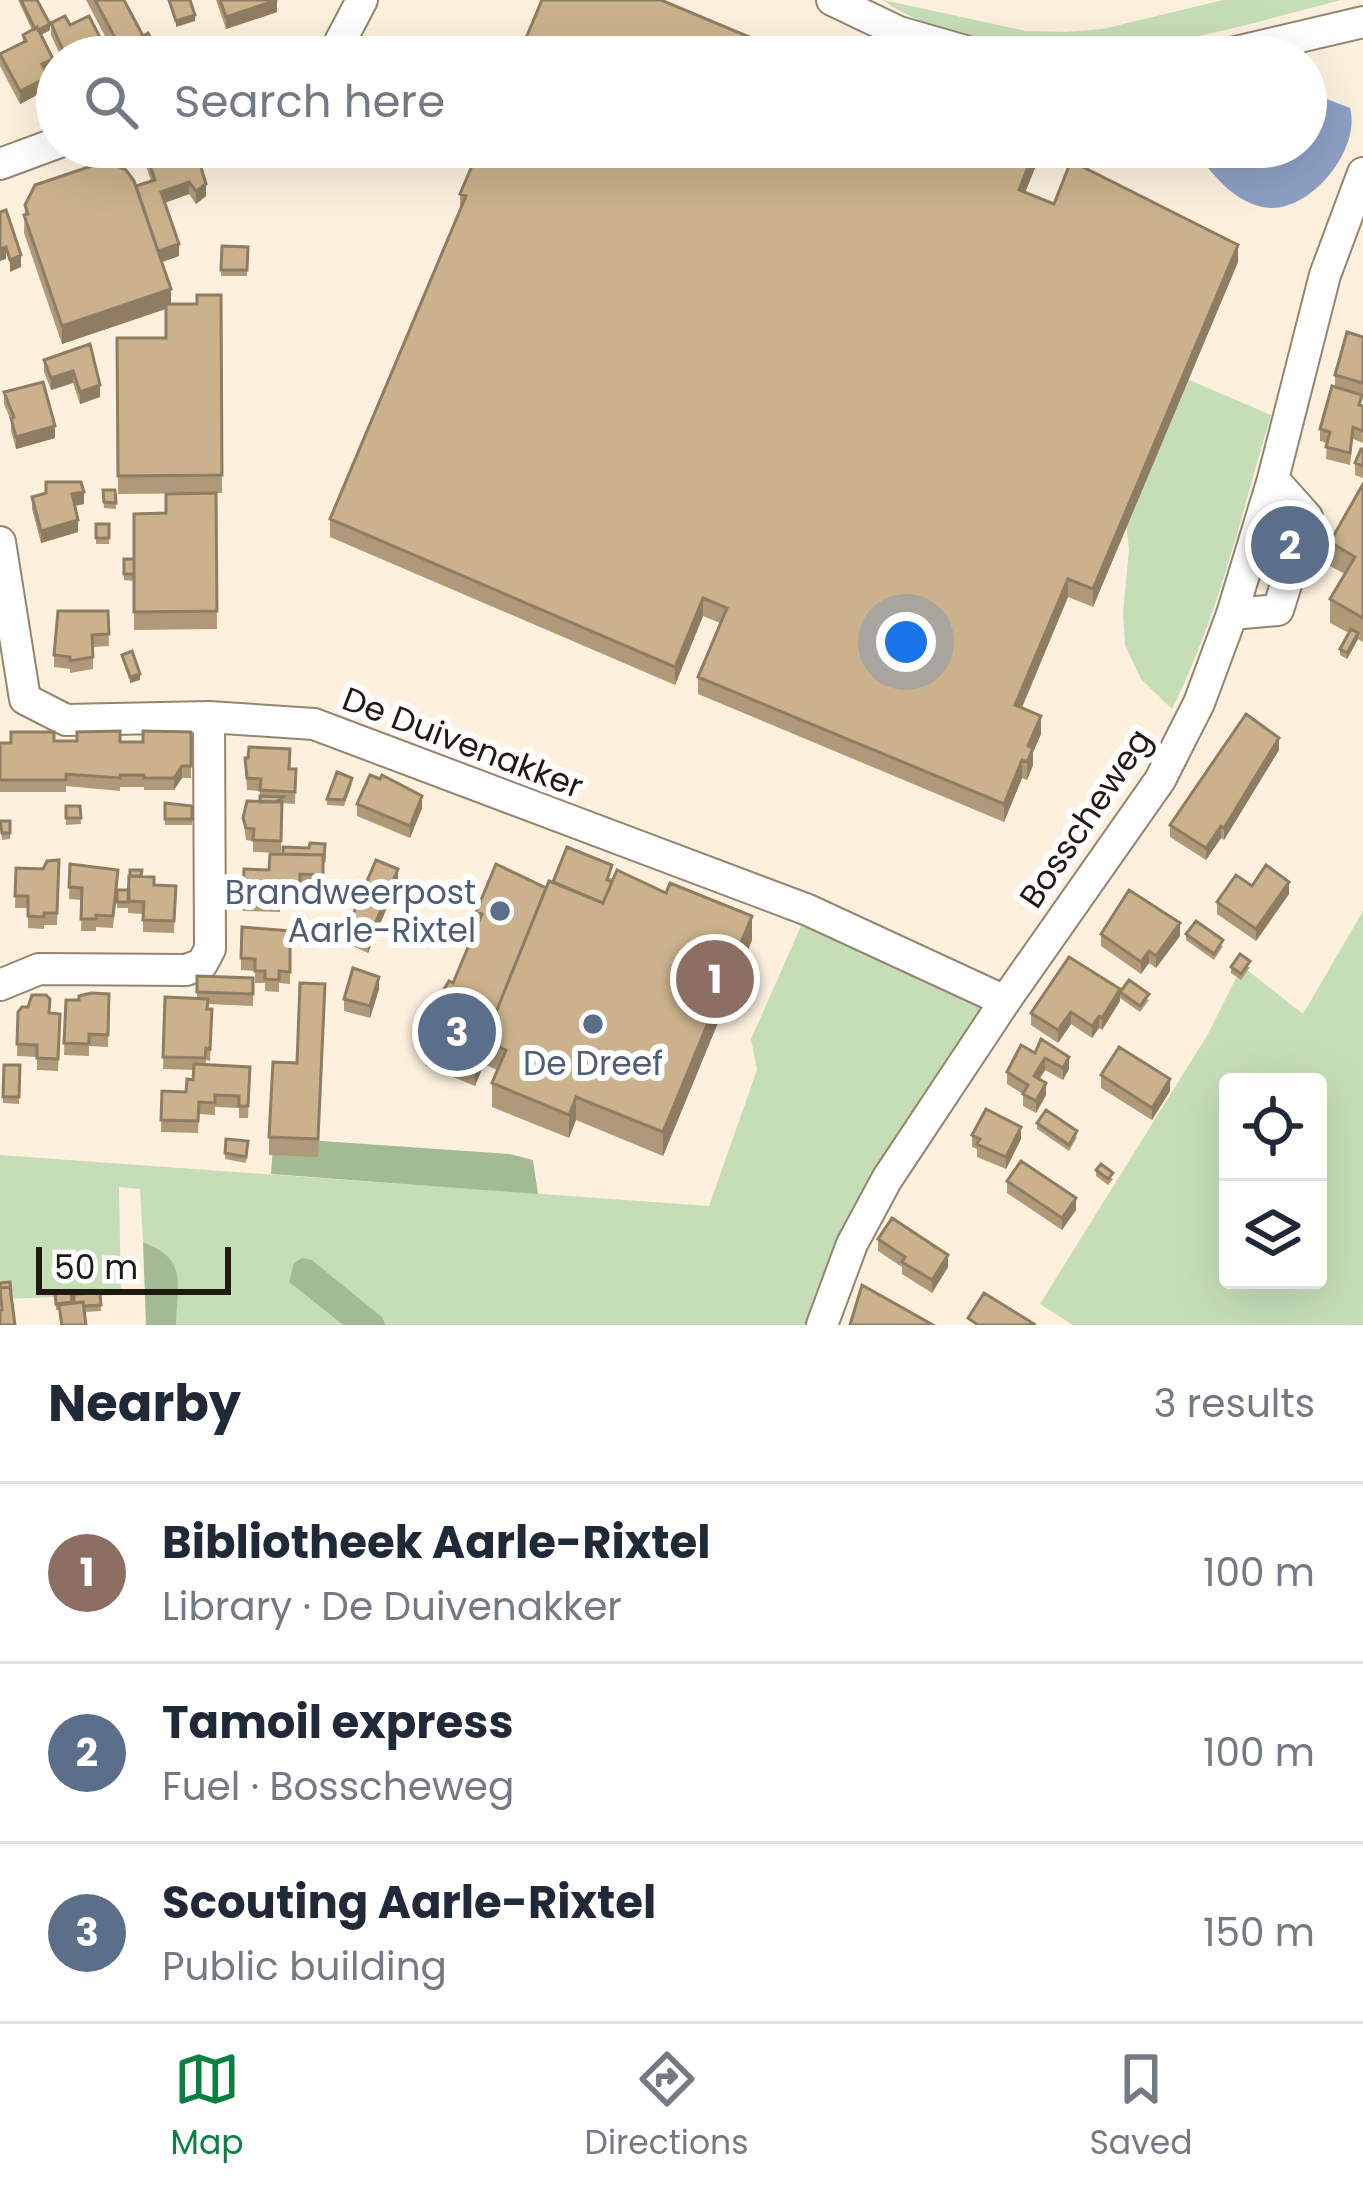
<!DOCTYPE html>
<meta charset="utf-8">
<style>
body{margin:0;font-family:Poppins,sans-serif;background:#f6f6f7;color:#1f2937}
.controls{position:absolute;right:36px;bottom:36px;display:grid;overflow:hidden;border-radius:12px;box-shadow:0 12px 48px #0002}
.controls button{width:108px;height:108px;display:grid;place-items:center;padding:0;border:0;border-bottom:3px solid #e0e1e3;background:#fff;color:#1f2937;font:60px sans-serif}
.scale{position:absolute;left:36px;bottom:30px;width:195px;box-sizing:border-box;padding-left:12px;border:6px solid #1f1a11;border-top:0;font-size:33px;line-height:42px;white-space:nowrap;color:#1f1a11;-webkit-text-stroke:9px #fff;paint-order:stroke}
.you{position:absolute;left:906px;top:642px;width:42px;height:42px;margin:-30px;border:9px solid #fff;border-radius:50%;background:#1a73e8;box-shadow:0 0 0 18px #1a73e833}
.badge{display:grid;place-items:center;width:78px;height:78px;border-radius:50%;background:#0b8043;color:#fff;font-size:39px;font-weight:700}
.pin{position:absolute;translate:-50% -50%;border:6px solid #fff;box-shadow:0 3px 12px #0006}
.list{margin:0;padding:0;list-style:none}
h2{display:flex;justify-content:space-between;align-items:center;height:156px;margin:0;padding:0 48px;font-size:51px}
h2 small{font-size:39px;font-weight:400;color:#747a83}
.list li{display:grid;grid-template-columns:78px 1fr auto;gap:36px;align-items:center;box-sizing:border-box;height:180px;padding:0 48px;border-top:3px solid #e0e1e3}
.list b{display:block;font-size:45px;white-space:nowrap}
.list p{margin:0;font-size:39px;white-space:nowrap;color:#747a83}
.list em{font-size:39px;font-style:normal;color:#747a83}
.icon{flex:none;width:66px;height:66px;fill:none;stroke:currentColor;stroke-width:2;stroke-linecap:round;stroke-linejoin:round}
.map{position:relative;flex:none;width:1363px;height:1325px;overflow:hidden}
.search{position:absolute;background:#fff;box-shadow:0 12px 48px #0002;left:36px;right:36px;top:36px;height:132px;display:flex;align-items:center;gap:30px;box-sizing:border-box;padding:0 42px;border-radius:66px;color:#747a83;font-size:45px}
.sheet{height:696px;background:#fff}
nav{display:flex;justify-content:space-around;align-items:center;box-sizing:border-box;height:168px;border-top:3px solid #e0e1e3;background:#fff;font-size:33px;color:#747a83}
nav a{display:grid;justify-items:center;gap:6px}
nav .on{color:#0b8043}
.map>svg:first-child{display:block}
.green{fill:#c6deb8;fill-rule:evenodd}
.forest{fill:#a3bb95}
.water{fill:#8da0c5}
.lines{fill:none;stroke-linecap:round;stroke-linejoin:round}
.minor-casing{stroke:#93856f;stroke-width:34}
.minor{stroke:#fff;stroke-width:30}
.wall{fill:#af9978}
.shaded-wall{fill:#8e7d62}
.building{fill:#cbb28c;stroke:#8e7d62;stroke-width:3}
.service-dot{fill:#5c6f8a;stroke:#fff;stroke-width:4.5}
.labels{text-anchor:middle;stroke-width:12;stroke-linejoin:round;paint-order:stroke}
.street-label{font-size:33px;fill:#1f1a11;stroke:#fff}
.service-label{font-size:33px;fill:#4e5e75;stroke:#fff;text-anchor:end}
</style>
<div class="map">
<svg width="1363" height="1325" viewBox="0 0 1363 1325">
<rect width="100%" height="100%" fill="#fdf1de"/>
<!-- green -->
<path class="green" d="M883,0L1026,31L1066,32L1103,29L1223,0H1341C1213,33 1100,72 968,35C937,27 908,19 883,0Z
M1180,376L1271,415C1241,514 1219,616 1172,709L1141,679L1125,645L1123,613L1129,549L1125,515Z
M1363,911V1325H1073L1040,1304L1208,1034L1242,966L1303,1014ZM1228,1082H1318V1280H1228Z
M801,926L990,1000L885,1159L835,1246L805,1325H386L382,1317L312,1260L289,1282L343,1325H176C175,1281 189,1259 143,1242L140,1189L119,1187L121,1295L0,1299V1155L709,1206L757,1070L751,1039Z"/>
<!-- forest -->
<path class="forest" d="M278,1138L510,1154L533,1160L538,1194L271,1174L273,1146Z
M143,1242C188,1259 177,1281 176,1325H146Z
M302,1258L312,1260L382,1317L386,1325H343L289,1282L294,1263Z"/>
<!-- water -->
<path class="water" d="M1324,98L1350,108C1361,148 1314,208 1272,208C1242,207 1221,184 1204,163L1205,147H1306V107Z"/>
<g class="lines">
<defs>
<path id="minor" d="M832,0L899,32L986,57
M332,57L362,0
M1214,57L1363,22
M0,164L57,143
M0,542L25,699L66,720L209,717L314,724L808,910L1005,1001
M1232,614L1278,610L1307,517L1273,479
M0,985L39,969L186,970L202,964L210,949L209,717
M822,1325L852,1244L887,1179L1005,1001L1160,780L1199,703L1232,614L1273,479L1325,275L1363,173"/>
</defs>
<!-- minor casing -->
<use href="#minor" class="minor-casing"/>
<!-- minor -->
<use href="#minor" class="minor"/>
</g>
<!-- wall -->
<path class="wall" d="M18,0H37L50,30L41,35L53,71L47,74L48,89L20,104L0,66V54L23,42V35L32,30Z
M86,0H124L153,57H116Z
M216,0H277V12L226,29Z
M51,23L70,25L108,57H61L51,35Z
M145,151L206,196L196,204L189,194L165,203L179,256L162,262L171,304H197L221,295L222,493L118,494L117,338H166V309L62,344L24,233L25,205L136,186L151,181L145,163Z
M1037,163L1025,192L1054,204L1238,262L1093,607L1068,597L1022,708L1041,734L1033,752V765L1027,780L1022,778L1004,822L698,694V677L720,623L703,616L675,685L330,537V519L460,211V194Z
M222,246L248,247L247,276H221Z
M1363,337V395L1335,387V375Z
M90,344L100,397L80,404L73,383L51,390L44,372V360Z
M4,392L55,438L16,449L11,431V421L4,404Z
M1362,406L1363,443L1353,439L1350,465L1326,459L1327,443L1320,441V429Z
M1363,449V478L1355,475V463Z
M1363,484V642L1358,639L1347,659L1340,655V649L1349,633L1330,623V599L1345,574L1330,566V542Z
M103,490H115L116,509L104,508Z
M216,493L217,629L134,630V581L124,580V559H134L166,513Z
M32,497L84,504L75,506L78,532L41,543L32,509Z
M96,524H109V544H96Z
M1310,529L1297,573L1267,563V557Z
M108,611L109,646L93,647V669L70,673V669L54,667V655Z
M191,732V778H182L174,790H144V787H120V791L66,786V792H0V743L143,742Z
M1279,750L1224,840L1221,838L1206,860L1170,837V825Z
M245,758L296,769L295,804L282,803L281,853L253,852V841L246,840L243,818L260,802V791L247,790Z
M352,784L344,806L327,805V799Z
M165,803L192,806V825H165Z
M357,804L422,808L410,838L357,816Z
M66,806H80L81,824L66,825Z
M0,821H10V839L2,840Z
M325,844L323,888L300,887V898H281L280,912L243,911L244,869L269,870L283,854Z
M59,860L57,925H44V929L28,928V908H15L16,868L43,869Z
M70,864L118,882L113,928L96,927V931H81L82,900L69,899Z
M141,876L154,885L176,886L174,933L143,932V914L128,913V908H117V890H129Z
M612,878L611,881L752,940L663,1156L576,1120L569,1138L492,1107V1083L497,1070L484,1064L475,1086L426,1066V1048L441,1012V994L453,983L476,928V912L546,888L553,882Z
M398,881L368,953L346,943V931Z
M1252,886L1289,894L1256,941L1217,914V902Z
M290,931V984L279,983V992L265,991V983H255V971L241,970V958Z
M1101,934L1180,936L1156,968L1149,963L1141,974L1101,946Z
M1186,934L1223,946L1214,960L1186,940Z
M1231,967H1250L1241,980L1231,973Z
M197,976L253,978V1006L207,1004V1009L212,1021L210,1061L206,1060V1065L250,1067L248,1118H239V1108L215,1107V1115L199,1114L198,1133L161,1132L162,1091L186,1092L193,1080L194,1070L163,1069L165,997L197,998Z
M379,989L370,1018L344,1011V999Z
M1120,989L1149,1000L1140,1012L1120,998V1001L1102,1030L1099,1028L1092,1038L1071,1024L1058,1043L1031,1025V1013Z
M109,994L108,1047L89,1046V1056L64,1055L66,1000H79Z
M325,1002L318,1157L269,1155V1137L297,1063Z
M18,1012L60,1014L58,1071L37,1070V1057L17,1056Z
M1021,1045L1069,1069L1063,1080L1045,1070L1039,1079L1046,1095L1036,1113L1023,1106V1094L1007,1084V1072Z
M20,1065L19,1104L3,1103V1097Z
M1101,1075L1170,1091L1152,1120L1101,1088Z
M1037,1123L1077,1137L1069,1151L1037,1129Z
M972,1135L1021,1139L1006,1169L977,1157V1149L972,1147Z
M226,1139L248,1141L246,1163L225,1159Z
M1096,1170L1113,1179L1108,1185L1096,1176Z
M1007,1181L1076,1210L1062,1230L1007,1193Z
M878,1239L948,1267L932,1293L902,1274V1267L878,1251Z
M55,1293L72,1303L100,1293L101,1311L84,1312L86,1325H60L59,1310H56Z"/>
<!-- shaded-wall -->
<path class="shaded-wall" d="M277,0V12L226,29V17Z
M195,15V21L176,27V21Z
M50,24V30L36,38V31Z
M153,43V57H123V53Z
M53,59V71L42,76V64Z
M48,77V89L20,104V91Z
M1037,147V163L1019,208V190Z
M189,182V194L161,204V192Z
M206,184V196L196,204V191Z
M179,244V256L156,264V252Z
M1238,245V262L1093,607V589Z
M6,247V259L0,261V249Z
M21,255V267L10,272V260Z
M171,289V307L62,344V326Z
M73,371V383L51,390V378Z
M100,385V397L80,404V392Z
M55,426V438L16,449V437Z
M84,492V504L72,506V494Z
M78,520V532L41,543V531Z
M1068,579V597L1015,723V705Z
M703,598V616L675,685V667Z
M1358,633V639L1347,659V653Z
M140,674V680L130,683V677Z
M1041,716V734L1033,752V765L1027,780L1028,746Z
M1279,738V750L1224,840V828Z
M1022,760V778L1004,822V804Z
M182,766V778L174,790V778Z
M422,796V808L410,838V826Z
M1221,826V838L1206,860V848Z
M398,869V881L368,953V941Z
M1289,882V894L1256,941V929Z
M752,916V940L663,1156V1132Z
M1180,923V936L1156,968V956Z
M1149,951V963L1141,974V962Z
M379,977V989L370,1018V1006Z
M1120,989V1001L1102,1030V1018Z
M1071,1012V1024L1058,1043V1030Z
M1099,1016V1028L1092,1038V1026Z
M484,1041V1064L475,1086V1063Z
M1069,1057V1069L1063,1080V1068Z
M1045,1058V1070L1034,1088V1076Z
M1170,1079V1091L1152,1120V1108Z
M1046,1083V1095L1036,1113V1101Z
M576,1097V1120L569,1138V1115Z
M1021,1127V1139L1006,1169V1157Z
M1076,1198V1210L1062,1230V1218Z
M948,1255V1267L932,1293V1280Z"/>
<!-- building -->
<path class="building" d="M21,0H37L50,24L38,30L37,27L35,29Z
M95,0H124L143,36L148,33L153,43L123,53Z
M169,0H190L195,15L176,21Z
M220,0H277L226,17Z
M542,0H661L797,57H518Z
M65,16L70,25L89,16L108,53L101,57H86L82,50L66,57L51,23Z
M37,27L53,59L42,64L48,77L20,91L0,54L26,41L23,35Z
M156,147H163L164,149L171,147H195L206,184L196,191L189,182L161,192L179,244L158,251L136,186L155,180L145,151Z
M480,147H1036L1019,190L1054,204L1071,161L1238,245L1093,589L1068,579L1015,705L1041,716L1028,746L1033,748L1027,762L1022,760L1004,804L698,677L727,608L703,598L675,667L330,519L466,196L460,194Z
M106,161L126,170L134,181L171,289L62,326L24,215L28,214L25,205L35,185Z
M6,210L21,255L10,260L6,247L0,249V212Z
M222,246L248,247L247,270H221Z
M197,295H221L222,475L118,476L117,338H166V304H197Z
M1347,332L1363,337V383L1335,375Z
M90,344L100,385L80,392L73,371L51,378L44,360Z
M43,382L55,426L16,437L11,418L14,417L4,392Z
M1332,386L1362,395L1359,405L1363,406V431L1353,427L1350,453L1326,447L1330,432L1320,429Z
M1361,449H1363V466L1355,463Z
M46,482H81L84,492L72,494L78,520L41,531L32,497L46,493Z
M1363,484V618L1330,599L1355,557L1330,542Z
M103,490H115L116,503L104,502Z
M216,493L217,611L134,612V514L166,513V494Z
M1280,514L1310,523L1297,567L1267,557Z
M96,524H109V538H96Z
M124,559H134V574H124Z
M58,611H108L109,634L92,635L93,657L70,661V657L54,655Z
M1351,629L1358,633L1347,653L1340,649Z
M132,651L140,674L130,677L122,655Z
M1246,714L1279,738L1224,828L1221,826L1206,848L1170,825Z
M120,731V742H143V731L191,732V766H182L174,778H144V775H120V778L66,774V780H0V743H11V732H54V741H77V732Z
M249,747L290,749L289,769H296L295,792L260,790L261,779L247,778L245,758H248Z
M337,772L352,778L344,800L327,799Z
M370,775L380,779L382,775L422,796L410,826L357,804Z
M260,796L283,797L276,802H260Z
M247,801L282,802L281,841L253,840L254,829L246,828L243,818Z
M165,803L192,806V819H165Z
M66,806H80L81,818H66Z
M0,821H10V833H2Z
M310,843L325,844L324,861H323V855L283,854V847L309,848Z
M567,847L612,865L607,880L612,882L603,903L553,882Z
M270,854L323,855V875L300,874V886L281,885L280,900L243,899L244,869L269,870Z
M59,860L57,913H44V917L28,916V896H15L16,868L43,869L47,861Z
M376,860L398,869L368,941L346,931Z
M70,864L118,870L113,916L96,915V919H81L82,888L69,887Z
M496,864L546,888L488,1032L470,1024L457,1055V1061L426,1048L448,997L441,994L449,981L453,983L482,914L476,912Z
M1266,865L1289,882L1256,929L1217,902L1236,875L1252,886Z
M130,870H142L141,876H130Z
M617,870L666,893L670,883L752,916L663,1132L576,1097L569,1115L492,1083L506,1050L484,1041L475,1063L457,1055L470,1024L488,1032L549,881L603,903Z
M129,876L154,877V885L176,886L174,921L143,920L144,902L128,901Z
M117,890H129V902H117Z
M1129,890L1180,923L1156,956L1149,951L1141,962L1101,934Z
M1196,921L1223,940L1214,954L1186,934Z
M242,927L290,931V972L279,971V980L265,979V971H255V959L241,958Z
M1240,954L1250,961L1241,974L1231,967Z
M1069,957L1120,989L1102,1018L1099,1016L1092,1026L1071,1012L1058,1030L1031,1013Z
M353,968L379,977L370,1006L344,999Z
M197,976L253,978V994L197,992Z
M1129,980L1149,994L1140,1006L1120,992Z
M300,983L325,984L318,1139L269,1137L273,1062L297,1063Z
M91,993L109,994L108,1035L89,1034V1044L64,1043L66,1000H79V996Z
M32,995H46L50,999L49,1013L60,1014L58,1059L37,1058V1045L17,1044L18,1012L22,1007H28Z
M165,997L208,999L207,1009H212L210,1049L206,1048L205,1058L163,1057Z
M1041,1039L1069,1057L1063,1068L1045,1058L1034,1076L1046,1083L1036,1101L1023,1094L1028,1085L1007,1072L1021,1045L1035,1053Z
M1119,1047L1170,1079L1152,1108L1101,1075Z
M194,1064L250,1067L248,1106H239V1096L215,1095V1103L199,1102L198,1121L161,1120L162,1091L186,1092L187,1079L193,1080Z
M4,1065H20L19,1097H3Z
M986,1109L1021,1127L1006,1157L977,1144L980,1139L972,1135Z
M1046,1110L1077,1131L1069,1145L1037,1123Z
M226,1139L248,1141L246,1157L225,1153Z
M1021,1161L1076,1198L1062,1218L1007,1181Z
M1101,1164L1113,1173L1108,1179L1096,1170Z
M892,1218L948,1255L932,1280L902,1262L905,1257L878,1239Z
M10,1282L11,1293L10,1287L0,1288V1283Z
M862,1285L933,1325H850Z
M10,1287L15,1325H0V1311L2,1310L0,1288Z
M71,1291L72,1302L56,1304L55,1293Z
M100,1293L101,1305L84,1306L83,1302L74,1303V1294Z
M984,1293L1034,1324L1033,1325H978L968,1318Z
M83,1302L86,1325H62L59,1305Z"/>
<!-- markers -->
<g class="service-dot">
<circle cx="500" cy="911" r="12"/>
<circle cx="593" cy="1024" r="12"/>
</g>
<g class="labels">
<!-- street labels -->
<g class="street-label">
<text transform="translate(463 742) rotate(21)" y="12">De Duivenakker</text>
<text transform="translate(1085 818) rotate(-56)" y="12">Bosscheweg</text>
</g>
<!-- service labels -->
<g class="service-label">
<text x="476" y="904">Brandweerpost<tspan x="476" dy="38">Aarle-Rixtel</tspan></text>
<text x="593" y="1075" text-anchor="middle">De Dreef</text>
</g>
</g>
</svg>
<div class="controls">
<button><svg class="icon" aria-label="locate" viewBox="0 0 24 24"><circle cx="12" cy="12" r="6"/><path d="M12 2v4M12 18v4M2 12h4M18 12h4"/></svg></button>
<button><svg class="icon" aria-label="layers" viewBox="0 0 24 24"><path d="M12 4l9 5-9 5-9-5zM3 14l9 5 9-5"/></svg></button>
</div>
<div class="scale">50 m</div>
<div class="you"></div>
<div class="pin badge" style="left:715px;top:979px;background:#8d6e63">1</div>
<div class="pin badge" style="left:1290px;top:545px;background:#5c6f8a">2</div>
<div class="pin badge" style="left:457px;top:1032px;background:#5c6f8a">3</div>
<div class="search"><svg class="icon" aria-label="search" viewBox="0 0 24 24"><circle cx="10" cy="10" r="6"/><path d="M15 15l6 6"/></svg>Search here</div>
</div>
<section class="sheet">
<h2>Nearby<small>3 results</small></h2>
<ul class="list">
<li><span class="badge" style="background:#8d6e63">1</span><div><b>Bibliotheek Aarle-Rixtel</b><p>Library · De Duivenakker</p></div><em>100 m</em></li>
<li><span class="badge" style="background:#5c6f8a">2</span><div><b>Tamoil express</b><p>Fuel · Bosscheweg</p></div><em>100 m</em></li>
<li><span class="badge" style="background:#5c6f8a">3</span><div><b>Scouting Aarle-Rixtel</b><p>Public building</p></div><em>150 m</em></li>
</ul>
</section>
<nav>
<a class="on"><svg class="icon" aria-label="map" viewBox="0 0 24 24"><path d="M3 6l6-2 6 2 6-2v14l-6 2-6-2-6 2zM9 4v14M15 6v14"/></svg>Map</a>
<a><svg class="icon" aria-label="directions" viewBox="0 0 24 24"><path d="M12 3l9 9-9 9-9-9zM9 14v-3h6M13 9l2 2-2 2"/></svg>Directions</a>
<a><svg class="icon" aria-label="saved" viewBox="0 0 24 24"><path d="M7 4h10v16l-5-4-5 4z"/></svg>Saved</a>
</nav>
